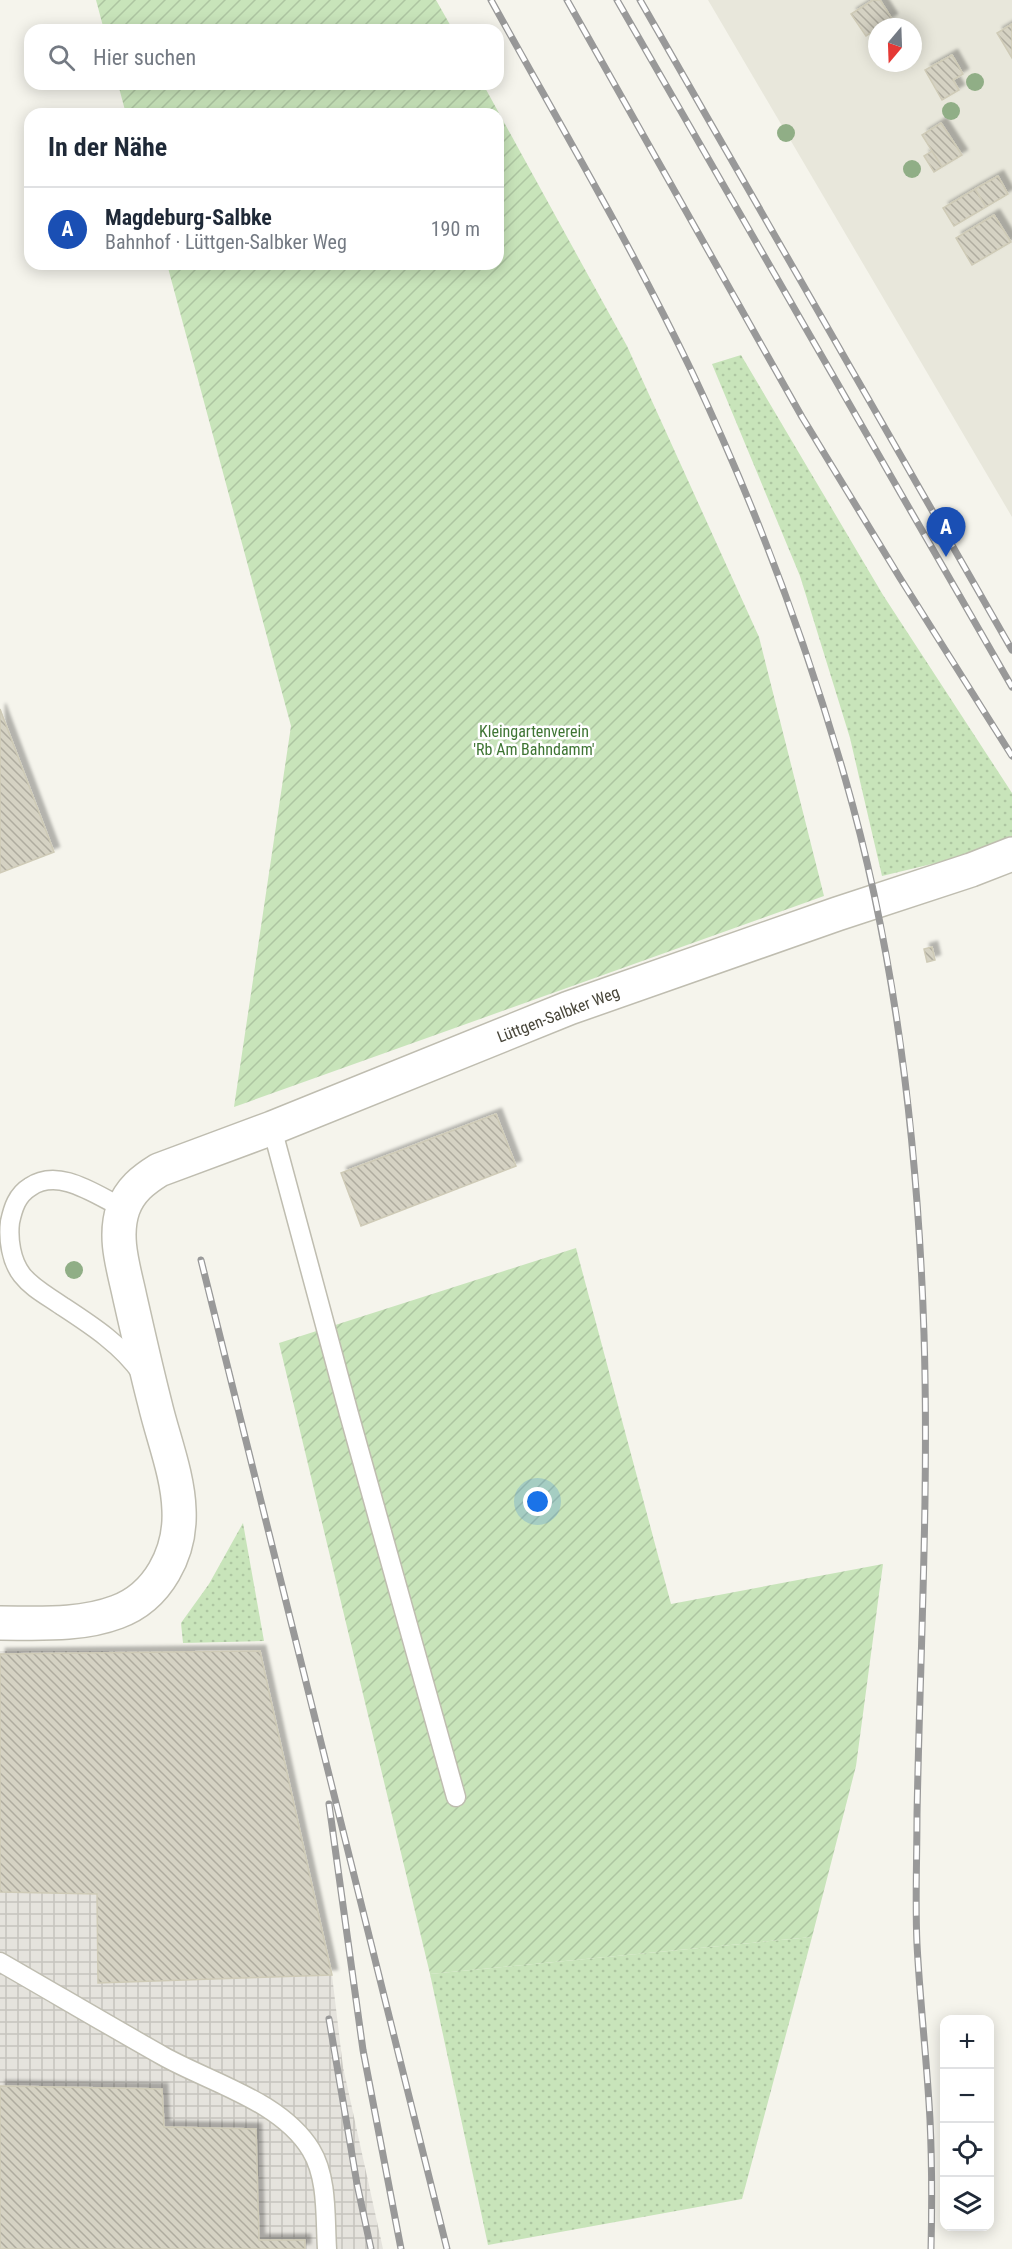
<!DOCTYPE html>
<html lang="de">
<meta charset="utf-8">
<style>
body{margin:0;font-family:"Roboto Condensed",sans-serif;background:#f6f6f7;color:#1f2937}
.controls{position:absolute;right:18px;bottom:18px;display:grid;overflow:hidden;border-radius:12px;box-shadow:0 3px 15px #0003}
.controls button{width:54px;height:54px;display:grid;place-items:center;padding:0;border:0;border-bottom:2px solid #e0e1e3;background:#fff;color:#1f2937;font:30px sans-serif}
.compass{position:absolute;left:868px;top:18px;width:54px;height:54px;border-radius:50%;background:#fff;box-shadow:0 3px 15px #0003;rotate:199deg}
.you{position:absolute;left:538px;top:1502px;width:21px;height:21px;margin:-15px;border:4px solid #fff;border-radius:50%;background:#1a73e8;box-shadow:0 0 0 9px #1a73e833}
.badge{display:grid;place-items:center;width:39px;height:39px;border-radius:50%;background:#d93025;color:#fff;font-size:20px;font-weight:700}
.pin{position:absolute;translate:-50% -50px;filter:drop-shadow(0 2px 3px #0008)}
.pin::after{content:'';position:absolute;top:32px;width:21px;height:18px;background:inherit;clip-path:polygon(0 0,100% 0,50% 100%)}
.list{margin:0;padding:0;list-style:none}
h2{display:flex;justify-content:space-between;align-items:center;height:78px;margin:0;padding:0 24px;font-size:26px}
h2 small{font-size:20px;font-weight:400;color:#747a83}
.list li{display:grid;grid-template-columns:39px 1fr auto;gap:18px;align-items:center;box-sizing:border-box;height:84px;padding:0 24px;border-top:2px solid #e0e1e3}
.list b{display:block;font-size:22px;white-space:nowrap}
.list p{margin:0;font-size:20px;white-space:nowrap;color:#747a83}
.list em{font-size:20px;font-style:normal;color:#747a83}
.icon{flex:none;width:33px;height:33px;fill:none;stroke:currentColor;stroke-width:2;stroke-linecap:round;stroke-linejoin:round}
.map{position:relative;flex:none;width:1012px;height:2249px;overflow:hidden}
.search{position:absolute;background:#fff;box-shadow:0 3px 15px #0003;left:24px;top:24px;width:480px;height:66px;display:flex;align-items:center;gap:15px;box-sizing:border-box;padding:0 21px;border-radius:18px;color:#747a83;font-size:22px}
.panel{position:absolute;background:#fff;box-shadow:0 3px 15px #0003;left:24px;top:108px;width:480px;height:162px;border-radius:18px}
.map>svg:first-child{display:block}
.residential{fill:#e8e7db;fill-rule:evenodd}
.industrial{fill:url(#industrial-grid)}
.grass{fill:url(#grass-dots)}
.garden{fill:url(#garden-furrows)}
.building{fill:url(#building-back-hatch);stroke:#cfcbb7;stroke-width:1.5;filter:url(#shadow)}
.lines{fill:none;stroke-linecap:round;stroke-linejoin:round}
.lane-casing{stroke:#bfbdb0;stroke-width:21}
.street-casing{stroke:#bfbdb0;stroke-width:36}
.lane{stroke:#fff;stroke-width:18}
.street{stroke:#fff;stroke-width:33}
.rail-casing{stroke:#999;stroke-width:7}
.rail{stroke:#fff;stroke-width:4.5;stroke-dasharray:14;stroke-linecap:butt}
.tree{fill:#90ae86}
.labels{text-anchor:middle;stroke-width:5;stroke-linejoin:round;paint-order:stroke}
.park-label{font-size:16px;fill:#3e7533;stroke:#fff}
.street-label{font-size:16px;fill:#48463a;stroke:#fff}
</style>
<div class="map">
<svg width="1012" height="2249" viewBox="0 0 1012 2249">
<defs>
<pattern id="industrial-grid" width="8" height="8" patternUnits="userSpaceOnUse" patternTransform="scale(1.5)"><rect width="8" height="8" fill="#e5e3dd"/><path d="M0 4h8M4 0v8" fill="none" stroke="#c6c4be"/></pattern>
<pattern id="grass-dots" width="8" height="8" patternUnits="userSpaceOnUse" patternTransform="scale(1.5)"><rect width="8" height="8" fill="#c8e4ba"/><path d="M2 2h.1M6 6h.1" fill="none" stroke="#adc5a1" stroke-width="1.8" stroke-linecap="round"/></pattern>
<pattern id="garden-furrows" width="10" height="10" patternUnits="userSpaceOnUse" patternTransform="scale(1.5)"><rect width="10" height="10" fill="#c8e4ba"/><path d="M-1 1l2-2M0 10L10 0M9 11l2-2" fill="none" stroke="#adc5a1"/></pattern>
<pattern id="building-back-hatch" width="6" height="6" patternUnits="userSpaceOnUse" patternTransform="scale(1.5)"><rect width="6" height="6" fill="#d5d2c3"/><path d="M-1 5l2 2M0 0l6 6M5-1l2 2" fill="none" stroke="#afac9f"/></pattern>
<filter id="shadow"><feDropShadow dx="5.5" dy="-5.5" stdDeviation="1.5" flood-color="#0004"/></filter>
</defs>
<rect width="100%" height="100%" fill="#f5f4ec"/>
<!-- residential -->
<path class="residential" d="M708,0H1012V517ZM877,27H913V63H877Z"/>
<!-- industrial -->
<path class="industrial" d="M0,1651H260L332,1975L343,2067L383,2249H0Z"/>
<!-- grass -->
<path class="grass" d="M741,355L883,595L1012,793V836L965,856L882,876L850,738L800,576L712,364Z
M243,1523L264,1641L183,1643L181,1623L209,1584Z
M812,1937L742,2199L488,2245L430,1974Z"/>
<!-- garden -->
<path class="garden" d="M96,0H436L453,30H104Z
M118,84H483L627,346L759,637L824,896L234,1107L291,726L167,264H498V114H126Z
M576,1248L671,1604L883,1564L856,1766L812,1937L430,1974L279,1343Z"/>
<!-- building -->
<path class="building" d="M873,0H880L892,19L866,36L851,14Z
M1012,24V58L997,33Z
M952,55L963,74L953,80L959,90L942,100L925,70Z
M941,123L962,155L942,167L922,135Z
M932,151L942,167L934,172L924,156Z
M998,176L1008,194L986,207L975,189Z
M975,189L986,207L954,226L943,208Z
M994,215L1011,242L972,265L956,238Z
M0,709L54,852L0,873Z
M932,947L935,960L927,962L924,949Z
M496,1114L516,1166L361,1226L341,1173Z
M260,1651L332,1975L98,1983L97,1894L0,1892V1654Z
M0,2086L162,2089L164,2127L256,2129L259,2240H305V2249H0Z"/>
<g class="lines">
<defs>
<path id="lane" d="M272,1128L349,1414L456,1797
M123,1208C96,1195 59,1167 30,1187C17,1195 13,1208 10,1222C8,1239 11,1261 22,1275C32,1288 48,1296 62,1306C91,1325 122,1345 142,1374
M0,1962C54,1993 108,2025 163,2056C211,2083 281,2101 311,2150C328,2178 325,2218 327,2249"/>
<path id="street" d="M0,1623C39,1623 80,1626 117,1612C158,1597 181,1553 179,1510C178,1475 163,1438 155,1404C146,1369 138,1333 130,1298C124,1269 113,1238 123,1209C130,1190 143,1180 159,1170L272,1128L569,1008L837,914L971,870L1012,854"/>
</defs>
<!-- lane casing -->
<use href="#lane" class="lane-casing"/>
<!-- street casing -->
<use href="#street" class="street-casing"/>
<!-- lane -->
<use href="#lane" class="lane"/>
<!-- street -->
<use href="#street" class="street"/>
<defs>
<path id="rail" d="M491,0C559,123 631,245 692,372C754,503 805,638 845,778C897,958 918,1147 924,1334C929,1494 920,1655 917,1815C917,1858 915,1902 917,1944C920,2003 927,2061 930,2120C932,2163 932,2206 931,2249
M567,0L802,417L900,578L1012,756
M617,0L1012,687
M640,0L1012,650
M201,1260L447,2249
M329,1804L363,2050L401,2249
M329,2019L357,2184L371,2249"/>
</defs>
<!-- rail casing -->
<use href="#rail" class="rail-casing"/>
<!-- rail -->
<use href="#rail" class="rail"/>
</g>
<!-- trees -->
<g class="tree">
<circle cx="975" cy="82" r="9"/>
<circle cx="951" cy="111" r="9"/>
<circle cx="786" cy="133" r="9"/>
<circle cx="912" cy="169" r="9"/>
<circle cx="74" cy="1270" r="9"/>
</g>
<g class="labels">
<!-- park labels -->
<g class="park-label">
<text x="534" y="737">Kleingartenverein<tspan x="534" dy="18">'Rb Am Bahndamm'</tspan></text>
</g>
<!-- street labels -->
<g class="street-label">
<text transform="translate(558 1014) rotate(-21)" y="6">Lüttgen-Salbker Weg</text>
</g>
</g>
</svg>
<div class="controls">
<button>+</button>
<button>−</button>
<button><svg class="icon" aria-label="locate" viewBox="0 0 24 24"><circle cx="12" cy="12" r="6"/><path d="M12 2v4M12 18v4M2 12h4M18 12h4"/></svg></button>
<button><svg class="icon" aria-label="layers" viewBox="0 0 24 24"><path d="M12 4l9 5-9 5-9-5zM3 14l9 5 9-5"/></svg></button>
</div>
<svg class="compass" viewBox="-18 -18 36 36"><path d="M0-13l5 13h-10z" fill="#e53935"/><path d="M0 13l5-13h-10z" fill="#747a83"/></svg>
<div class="you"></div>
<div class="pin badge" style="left:946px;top:557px;background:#1a4fb4">A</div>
<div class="search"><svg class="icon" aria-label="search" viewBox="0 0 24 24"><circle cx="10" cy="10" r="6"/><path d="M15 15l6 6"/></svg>Hier suchen</div>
<section class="panel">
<h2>In der Nähe<small></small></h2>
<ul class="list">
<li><span class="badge" style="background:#1a4fb4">A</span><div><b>Magdeburg-Salbke</b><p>Bahnhof · Lüttgen-Salbker Weg</p></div><em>190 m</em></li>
</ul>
</section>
</div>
